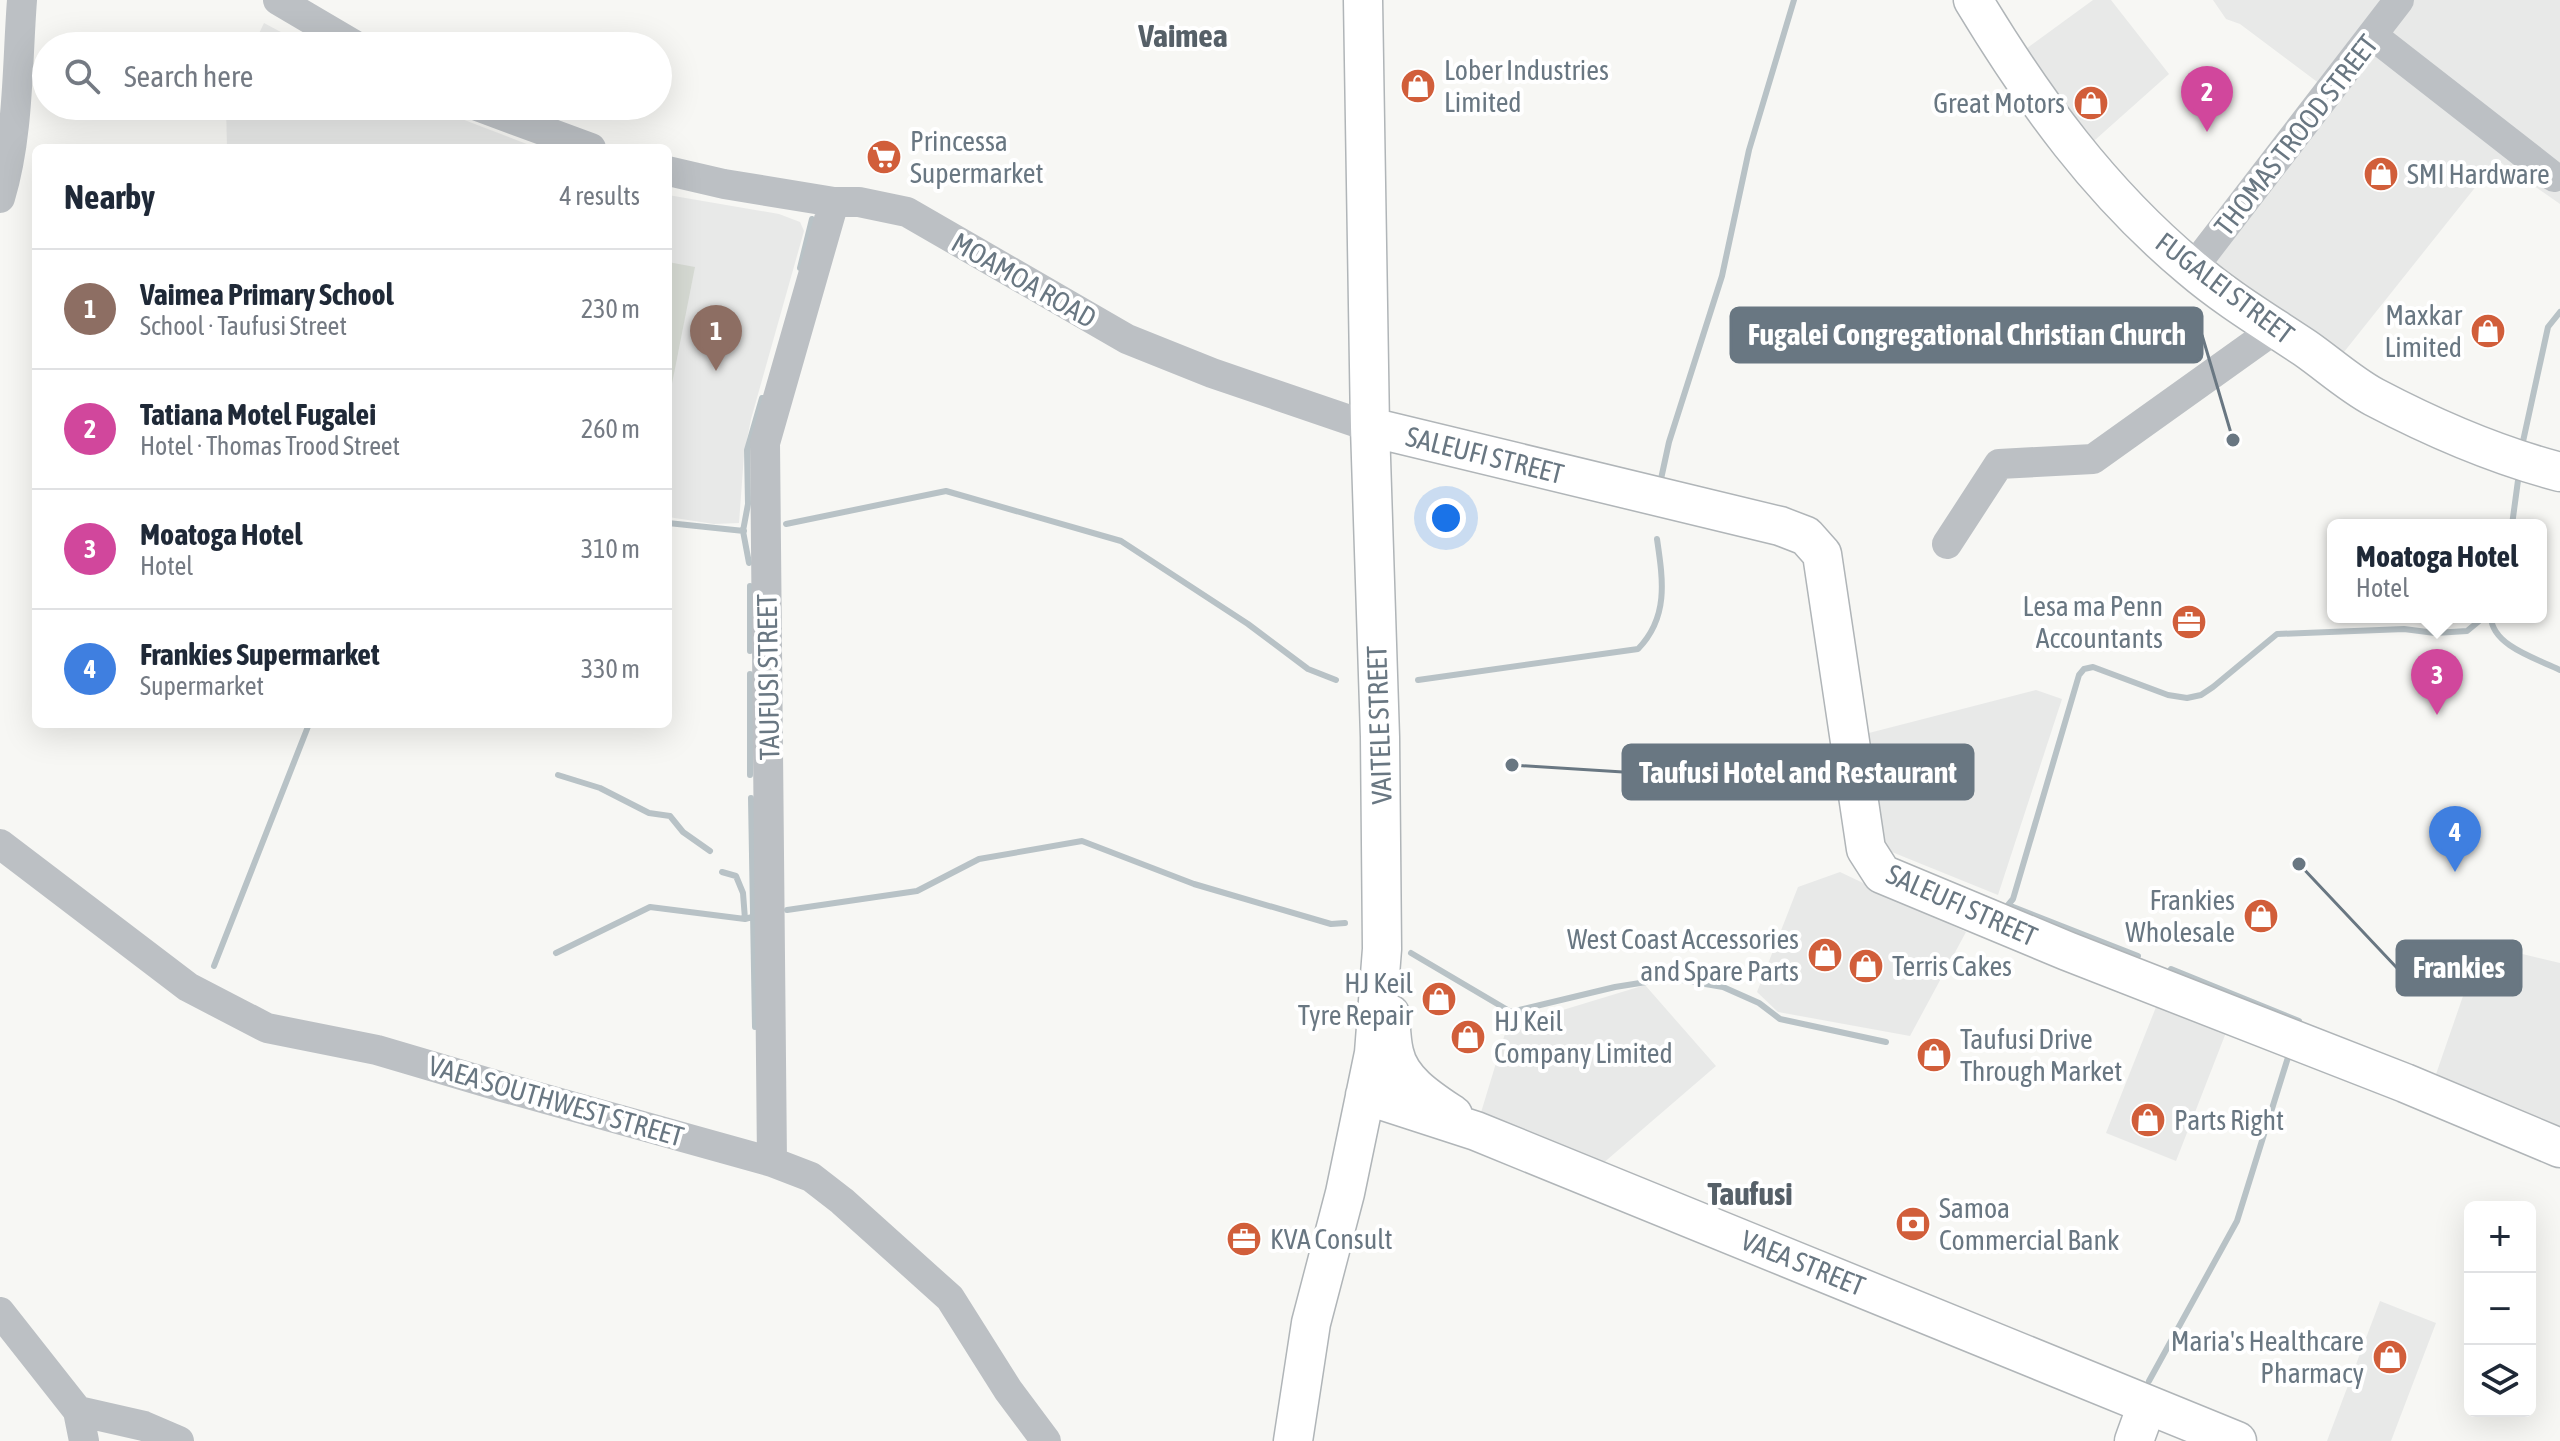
<!DOCTYPE html>
<meta charset="utf-8">
<style>
body{margin:0;font-family:"Asap Condensed",sans-serif;background:#f2f2f3;color:#1f2937}
.controls{position:absolute;right:24px;bottom:24px;display:grid;overflow:hidden;border-radius:12px;box-shadow:0 8px 32px #0002}
.controls button{width:72px;height:72px;display:grid;place-items:center;padding:0;border:0;border-bottom:2px solid #e0e1e3;background:#fff;color:#1f2937;font:40px sans-serif}
.you{position:absolute;left:1446px;top:518px;width:28px;height:28px;margin:-20px;border:6px solid #fff;border-radius:50%;background:#1a73e8;box-shadow:0 0 0 12px #1a73e833}
.badge{display:grid;place-items:center;width:52px;height:52px;border-radius:50%;background:#d15e3a;color:#fff;font-size:26px;font-weight:700}
.pin{position:absolute;translate:-50% -66px;filter:drop-shadow(0 2px 4px #0008)}
.pin::after{content:'';position:absolute;top:42px;width:28px;height:24px;background:inherit;clip-path:polygon(0 0,100% 0,50% 100%)}
.popup{position:absolute;left:2327px;top:519px;width:220px;height:104px;box-sizing:border-box;display:grid;place-content:center;border-radius:12px;background:#fff;filter:drop-shadow(0 2px 6px #0005);font-size:26px;white-space:nowrap;color:#747a83}
.popup b{font-size:30px;color:#1f2937}
.popup::after{content:'';position:absolute;left:50%;top:100%;margin-left:-16px;border:16px solid transparent;border-top-color:#fff}
.list{margin:0;padding:0;list-style:none}
h2{display:flex;justify-content:space-between;align-items:center;height:104px;margin:0;padding:0 32px;font-size:34px}
h2 small{font-size:26px;font-weight:400;color:#747a83}
.list li{display:grid;grid-template-columns:52px 1fr auto;gap:24px;align-items:center;box-sizing:border-box;height:120px;padding:0 32px;border-top:2px solid #e0e1e3}
.list b{display:block;font-size:30px;white-space:nowrap}
.list p{margin:0;font-size:26px;white-space:nowrap;color:#747a83}
.list em{font-size:26px;font-style:normal;color:#747a83}
.icon{flex:none;width:44px;height:44px;fill:none;stroke:currentColor;stroke-width:2;stroke-linecap:round;stroke-linejoin:round}
.map{position:relative;flex:none;width:2560px;height:1441px;overflow:hidden}
.search{position:absolute;background:#fff;box-shadow:0 8px 32px #0002;left:32px;top:32px;width:640px;height:88px;display:flex;align-items:center;gap:20px;box-sizing:border-box;padding:0 28px;border-radius:44px;color:#747a83;font-size:30px}
.panel{position:absolute;background:#fff;box-shadow:0 8px 32px #0002;left:32px;top:144px;width:640px;height:584px;border-radius:12px}
.map>svg:first-child{display:block}
.built{fill:#e8e9e8}
.green{fill:#d7dbd4}
.lines{fill:none;stroke-linecap:round;stroke-linejoin:round}
.stream{stroke:#b8c2c6;stroke-width:6}
.major-casing{stroke:#b0b5b8;stroke-width:41}
.minor{stroke:#bcc0c4;stroke-width:30}
.major{stroke:#fff;stroke-width:38}
.labels{text-anchor:middle;stroke-width:8;stroke-linejoin:round;paint-order:stroke}
.poi-label{font-size:28px;fill:#697782;stroke:#fff;text-anchor:start}
.street-label{font-size:28px;fill:#697782;stroke:#fff}
.quarter-label{font-size:32px;font-weight:bold;fill:#566068;stroke:#fff}
.leader{fill:none;stroke:#697782;stroke-width:3}
.callout-dot{fill:#697782;stroke:#fff;stroke-width:3}
.callout{fill:#697782;stroke:#697782;stroke-width:3}
.callout-label{font-size:30px;text-anchor:middle;font-weight:bold;fill:#fff}
</style>
<div class="map">
<svg width="2560" height="1441" viewBox="0 0 2560 1441">
<rect width="100%" height="100%" fill="#f7f7f4"/>
<!-- built -->
<path class="built" d="M2093,0H2111L2169,74L2086,148L2015,57Z
M2213,0H2560V204L2497,160L2340,357L2211,261L2336,96L2240,24L2226,19Z
M264,23L307,46H253Z
M226,106H428L537,148H227Z
M668,195L779,214L800,222L804,231L751,419L744,455L739,523L714,524L668,517Z
M2036,690L2062,699L1998,895L1877,846L1865,734Z
M1840,872L1966,932L1910,1036L1778,1012L1757,992L1798,887Z
M2481,944L2560,963V1138L2434,1080Z
M1645,985L1716,1066L1601,1165L1479,1119L1507,1027Z
M2158,1002L2227,1030L2176,1161L2106,1133Z
M2380,1301L2436,1323L2391,1441H2327Z"/>
<!-- green -->
<path class="green" d="M668,262L695,267L668,404Z"/>
<g class="lines">
<!-- stream -->
<path class="stream" d="M800,268L812,219
M2522,446L2548,327L2560,312
M1661,479L1669,442L1722,276L1749,150L1794,0
M668,523L744,531
M786,524L946,491L1121,541L1248,624L1308,669L1336,680
M2512,525L2519,473
M749,563L743,531L748,504L747,450L762,398
M750,586V651
M2491,617C2492,646 2538,659 2560,670
M750,674V775
M1418,680L1638,649C1669,617 1663,580 1657,539
M558,775L600,788L649,813L670,816L683,832L710,851
M751,798L755,1027
M722,872L736,876L743,893L745,919
M787,910L917,891L979,859L1082,841L1194,884L1331,924L1345,923
M556,953L650,907L745,919L752,917
M1411,953L1511,1012L1615,987L1659,980H1682L1723,987L1759,1003L1780,1019L1886,1042
M2138,956L2008,905L2013,899L2079,675L2084,669L2093,667L2168,695L2187,698L2201,695L2213,687L2277,634L2404,629L2435,633L2467,631L2484,617
M214,966L309,724
M2171,969L2299,1021
M2149,1381L2237,1221L2290,1051"/>
<defs>
<path id="major" d="M1973,0C2034,101 2100,192 2191,268C2226,298 2266,322 2305,348C2328,364 2350,384 2374,397C2431,427 2499,456 2560,472
M1370,427L1780,526L1806,536L1822,554L1866,849L1882,874L2067,951L2405,1083L2560,1148
M1390,1014C1391,1026 1391,1040 1394,1052C1400,1081 1429,1099 1453,1115
M1365,1095L1476,1131L2237,1441
M1293,1441L1311,1323L1345,1193L1374,1053L1382,949L1380,737L1370,427L1363,0
M2134,1441L2147,1405"/>
</defs>
<!-- major casing -->
<use href="#major" class="major-casing"/>
<!-- minor -->
<path class="minor" d="M278,0L356,46
M2372,35L2554,177
M477,106L591,148
M668,171L724,184L834,202H859L907,212L1127,339L1212,373L1370,427
M0,198C19,135 17,65 22,0
M2192,269L2399,0
M1947,544L1999,464L2093,459L2275,329
M0,844L188,987L267,1028L377,1050L499,1086L772,1162L811,1177L842,1201L950,1298L1008,1390L1046,1441
M772,1162L765,443L834,202
M0,1312L78,1411L144,1426L179,1441
M78,1411L84,1441"/>
<!-- major -->
<use href="#major" class="major"/>
</g>
<!-- icons -->
<defs>
<symbol id="shop-disc" viewBox="-11 -11 22 22"><circle r="9.5" fill="#d15e3a" stroke="#fff"/><path d="M-5-2.5h2.3a2.7 3.5 0 0 1 5.4 0H5L5.5 6h-11ZM-1.5-2.5h3a1.5 2.3 0 0 0-3 0Z" fill="#fff"/></symbol>
<symbol id="supermarket-disc" viewBox="-11 -11 22 22"><circle r="9.5" fill="#d15e3a" stroke="#fff"/><path d="M-6-5.5h2.5l.6 2H6L4.5 2H-2.5L-4.4-4H-6ZM-1.5 3.2a1.3 1.3 0 1 0 .1 0ZM3 3.2a1.3 1.3 0 1 0 .1 0Z" fill="#fff"/></symbol>
<symbol id="office-disc" viewBox="-11 -11 22 22"><circle r="9.5" fill="#d15e3a" stroke="#fff"/><path d="M-6-3h4V-5.5h4V-3h4V5H-6ZM-1-4.5V-3h2v-1.5ZM-6 0V1H6V0Z" fill="#fff"/></symbol>
<symbol id="bank-disc" viewBox="-11 -11 22 22"><circle r="9.5" fill="#d15e3a" stroke="#fff"/><path d="M-6-4H6V4H-6ZM0-2.3a2.3 2.3 0 1 0 0 4.6a2.3 2.3 0 1 0 0-4.6Z" fill="#fff"/></symbol>
</defs>
<g fill-rule="evenodd">
<use href="#shop-disc" x="1398" y="66" width="40" height="40"/>
<use href="#shop-disc" x="2071" y="83" width="40" height="40"/>
<use href="#supermarket-disc" x="864" y="137" width="40" height="40"/>
<use href="#shop-disc" x="2361" y="154" width="40" height="40"/>
<use href="#shop-disc" x="2468" y="311" width="40" height="40"/>
<use href="#office-disc" x="2169" y="602" width="40" height="40"/>
<use href="#shop-disc" x="2241" y="896" width="40" height="40"/>
<use href="#shop-disc" x="1805" y="935" width="40" height="40"/>
<use href="#shop-disc" x="1846" y="946" width="40" height="40"/>
<use href="#shop-disc" x="1419" y="979" width="40" height="40"/>
<use href="#shop-disc" x="1448" y="1017" width="40" height="40"/>
<use href="#shop-disc" x="1914" y="1035" width="40" height="40"/>
<use href="#shop-disc" x="2128" y="1100" width="40" height="40"/>
<use href="#bank-disc" x="1893" y="1204" width="40" height="40"/>
<use href="#office-disc" x="1224" y="1219" width="40" height="40"/>
<use href="#shop-disc" x="2370" y="1337" width="40" height="40"/>
</g>
<g class="labels">
<!-- poi labels -->
<g class="poi-label">
<text x="1444" y="80">Lober Industries<tspan x="1444" dy="32">Limited</tspan></text>
<text x="2065" y="113" text-anchor="end">Great Motors</text>
<text x="910" y="151">Princessa<tspan x="910" dy="32">Supermarket</tspan></text>
<text x="2407" y="184">SMI Hardware</text>
<text x="2462" y="325" text-anchor="end">Maxkar<tspan x="2462" dy="32">Limited</tspan></text>
<text x="2163" y="616" text-anchor="end">Lesa ma Penn<tspan x="2163" dy="32">Accountants</tspan></text>
<text x="2235" y="910" text-anchor="end">Frankies<tspan x="2235" dy="32">Wholesale</tspan></text>
<text x="1799" y="949" text-anchor="end">West Coast Accessories<tspan x="1799" dy="32">and Spare Parts</tspan></text>
<text x="1892" y="976">Terris Cakes</text>
<text x="1413" y="993" text-anchor="end">HJ Keil<tspan x="1413" dy="32">Tyre Repair</tspan></text>
<text x="1494" y="1031">HJ Keil<tspan x="1494" dy="32">Company Limited</tspan></text>
<text x="1960" y="1049">Taufusi Drive<tspan x="1960" dy="32">Through Market</tspan></text>
<text x="2174" y="1130">Parts Right</text>
<text x="1939" y="1218">Samoa<tspan x="1939" dy="32">Commercial Bank</tspan></text>
<text x="1270" y="1249">KVA Consult</text>
<text x="2364" y="1351" text-anchor="end">Maria's Healthcare<tspan x="2364" dy="32">Pharmacy</tspan></text>
</g>
<!-- street labels -->
<g class="street-label">
<text transform="translate(2296 135) rotate(-52)" y="10">THOMAS TROOD STREET</text>
<text transform="translate(1024 280) rotate(30)" y="10">MOAMOA ROAD</text>
<text transform="translate(2225 288) rotate(37)" y="10">FUGALEI STREET</text>
<text transform="translate(1485 455) rotate(14)" y="10">SALEUFI STREET</text>
<text transform="translate(768 677) rotate(-91)" y="10">TAUFUSI STREET</text>
<text transform="translate(1379 725) rotate(-92)" y="10">VAITELE STREET</text>
<text transform="translate(1962 905) rotate(24)" y="10">SALEUFI STREET</text>
<text transform="translate(556 1101) rotate(16)" y="10">VAEA SOUTHWEST STREET</text>
<text transform="translate(1803 1263) rotate(22)" y="10">VAEA STREET</text>
</g>
<!-- quarter labels -->
<g class="quarter-label">
<text x="1183" y="47">Vaimea</text>
<text x="1750" y="1205">Taufusi</text>
</g>
</g>
<!-- callouts -->
<path class="leader" d="M2233 440L2202 335M1512 765L1623 772M2299 864L2397 968"/>
<g class="callout-dot">
<circle cx="2233" cy="440" r="8"/>
<circle cx="1512" cy="765" r="8"/>
<circle cx="2299" cy="864" r="8"/>
</g>
<g class="callout">
<rect x="1731" y="308" width="471" height="54" rx="8"/>
<rect x="1623" y="745" width="350" height="54" rx="8"/>
<rect x="2397" y="941" width="124" height="54" rx="8"/>
</g>
<g class="callout-label">
<text x="1967" y="345">Fugalei Congregational Christian Church</text>
<text x="1798" y="783">Taufusi Hotel and Restaurant</text>
<text x="2459" y="978">Frankies</text>
</g>
</svg>
<div class="controls">
<button>+</button>
<button>−</button>
<button><svg class="icon" aria-label="layers" viewBox="0 0 24 24"><path d="M12 4l9 5-9 5-9-5zM3 14l9 5 9-5"/></svg></button>
</div>
<div class="you"></div>
<div class="pin badge" style="left:716px;top:371px;background:#8d6e63">1</div>
<div class="pin badge" style="left:2207px;top:132px;background:#d1479c">2</div>
<div class="pin badge" style="left:2437px;top:715px;background:#d1479c">3</div>
<div class="popup"><b>Moatoga Hotel</b>Hotel</div>
<div class="pin badge" style="left:2455px;top:872px;background:#3f7fe0">4</div>
<div class="search"><svg class="icon" aria-label="search" viewBox="0 0 24 24"><circle cx="10" cy="10" r="6"/><path d="M15 15l6 6"/></svg>Search here</div>
<section class="panel">
<h2>Nearby<small>4 results</small></h2>
<ul class="list">
<li><span class="badge" style="background:#8d6e63">1</span><div><b>Vaimea Primary School</b><p>School · Taufusi Street</p></div><em>230 m</em></li>
<li><span class="badge" style="background:#d1479c">2</span><div><b>Tatiana Motel Fugalei</b><p>Hotel · Thomas Trood Street</p></div><em>260 m</em></li>
<li><span class="badge" style="background:#d1479c">3</span><div><b>Moatoga Hotel</b><p>Hotel</p></div><em>310 m</em></li>
<li><span class="badge" style="background:#3f7fe0">4</span><div><b>Frankies Supermarket</b><p>Supermarket</p></div><em>330 m</em></li>
</ul>
</section>
</div>
